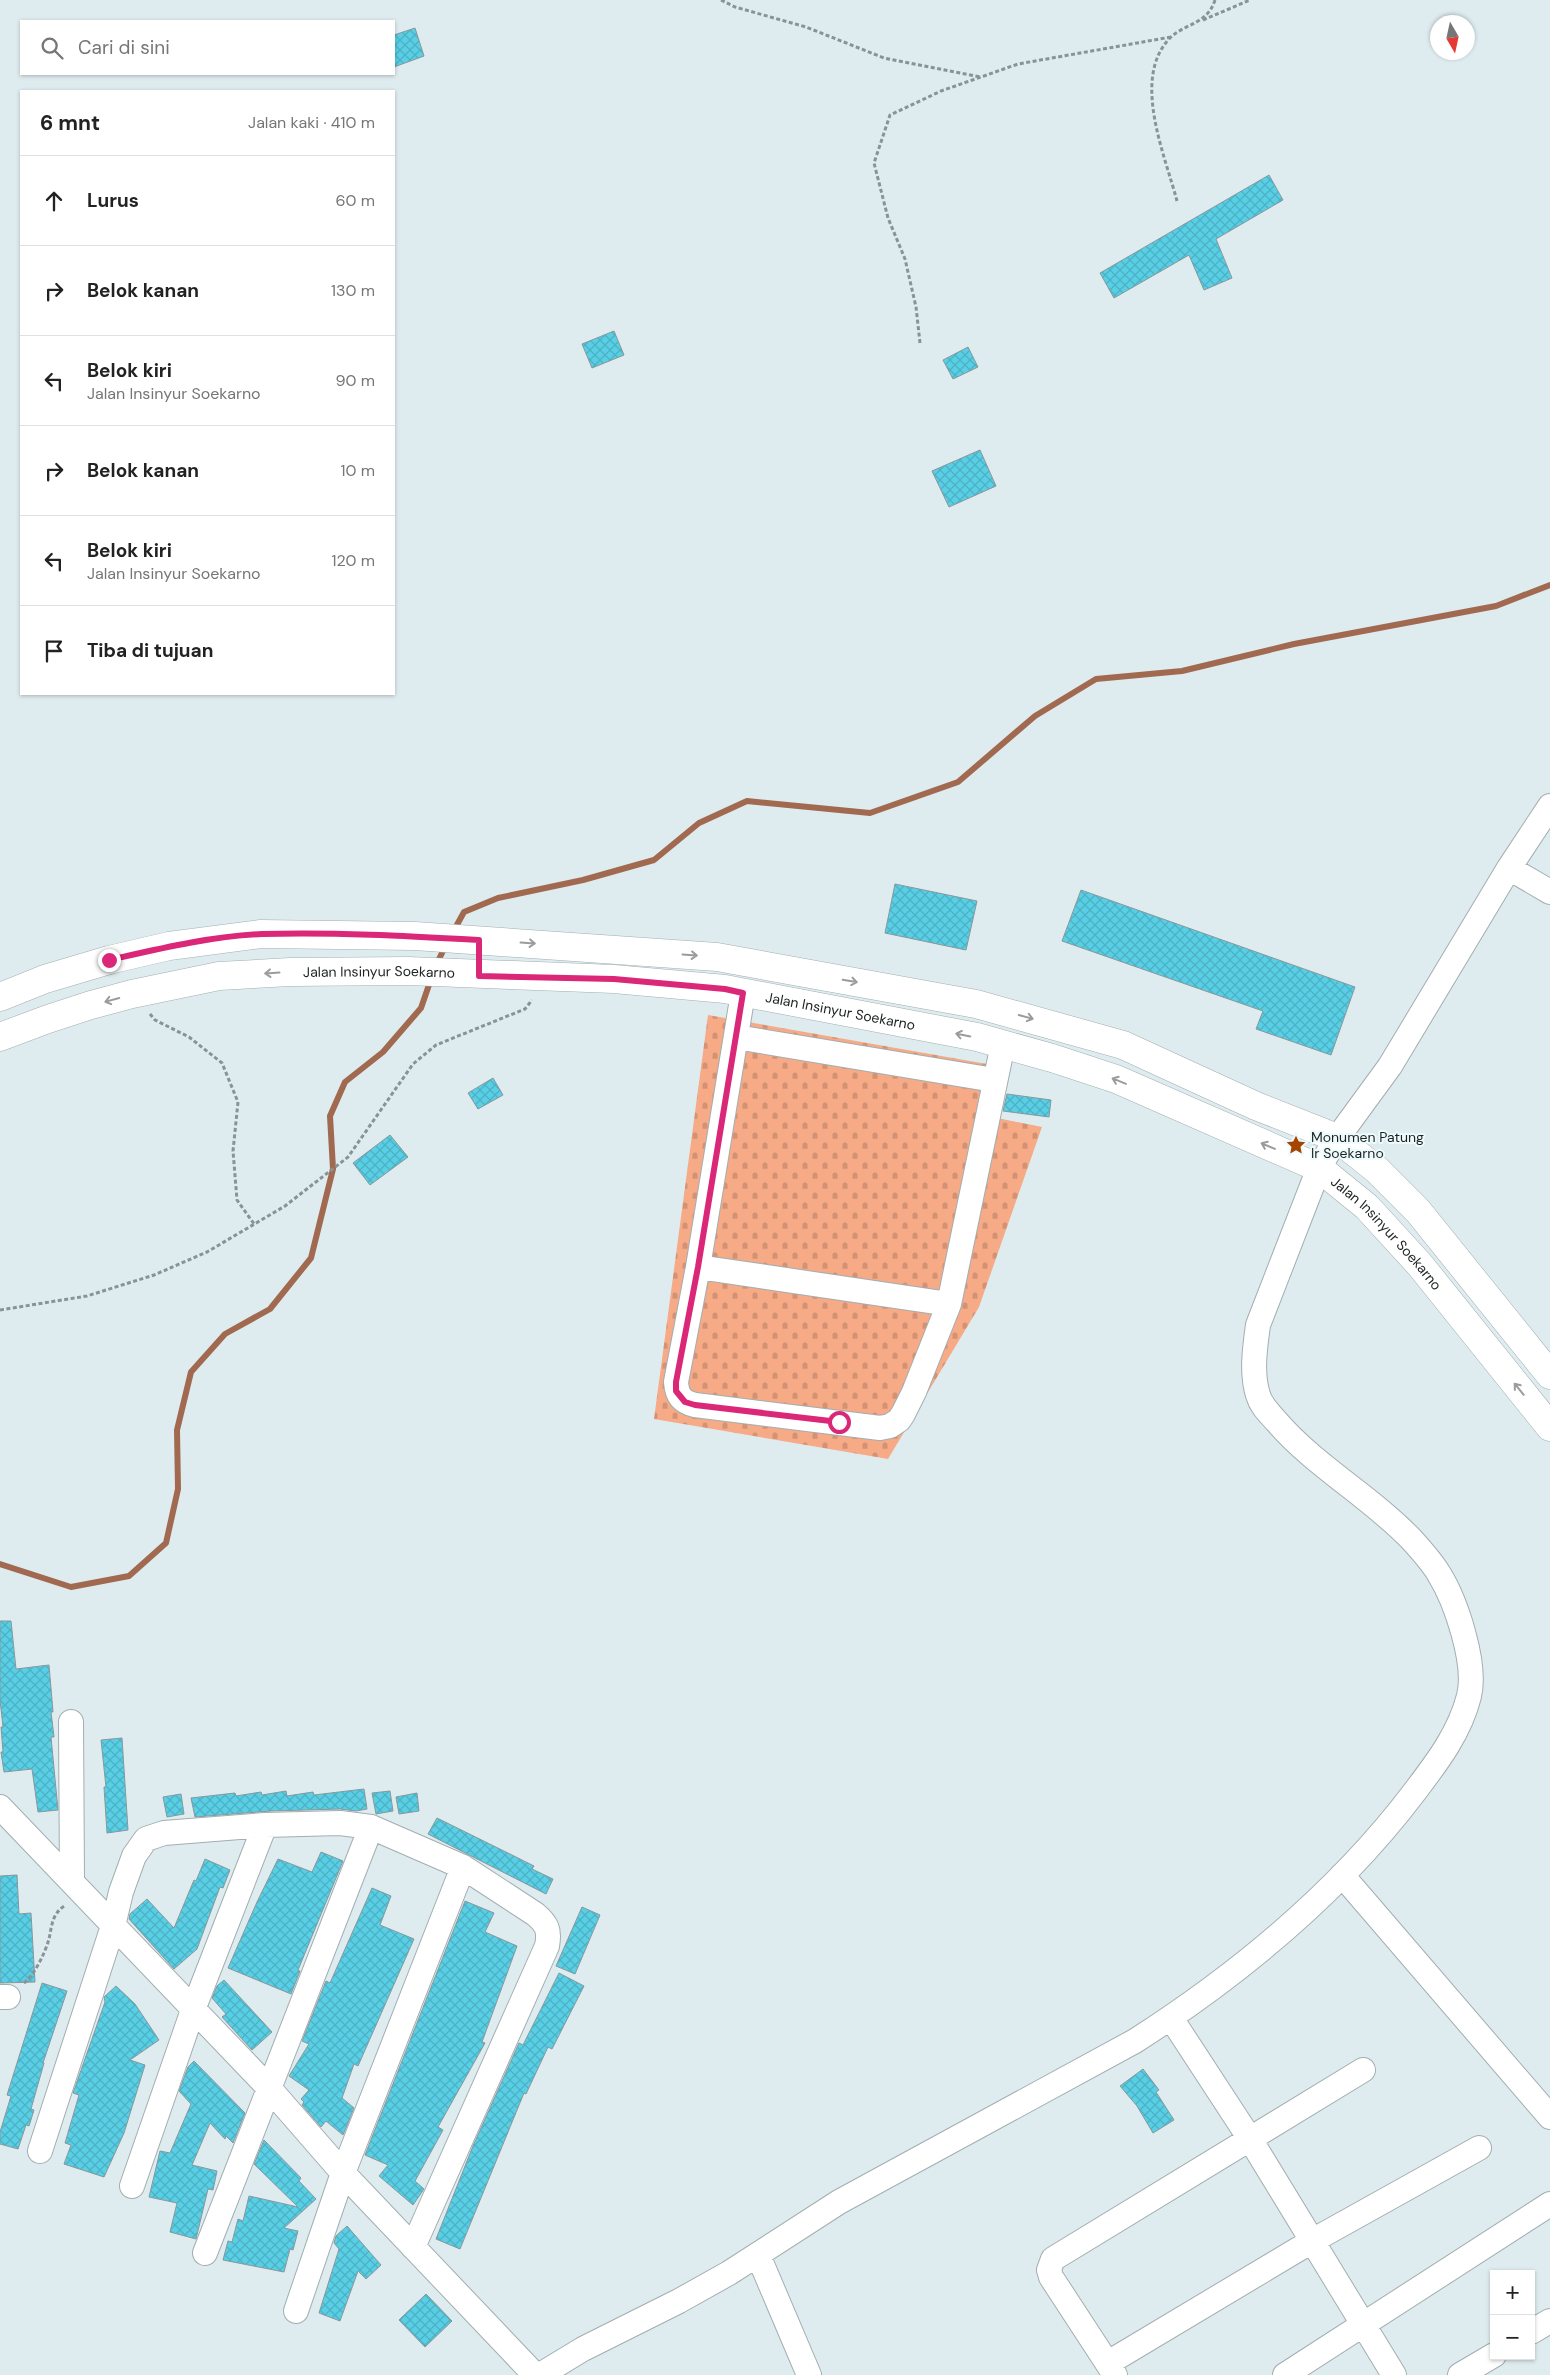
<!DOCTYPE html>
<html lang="id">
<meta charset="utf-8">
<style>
body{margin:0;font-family:"DM Sans",sans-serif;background:#f2f2f2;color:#222}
.controls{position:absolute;right:15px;bottom:15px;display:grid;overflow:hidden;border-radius:0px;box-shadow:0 1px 4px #0004}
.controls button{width:45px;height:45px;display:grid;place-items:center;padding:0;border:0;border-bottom:1px solid #e0e0e0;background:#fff;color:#222;font:25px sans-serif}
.compass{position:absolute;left:1430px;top:15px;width:45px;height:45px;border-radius:50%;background:#fff;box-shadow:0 1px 4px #0004;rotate:171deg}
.stop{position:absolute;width:15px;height:15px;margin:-11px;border:4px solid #db2777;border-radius:50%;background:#fff}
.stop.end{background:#db2777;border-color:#fff;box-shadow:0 1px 5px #0008}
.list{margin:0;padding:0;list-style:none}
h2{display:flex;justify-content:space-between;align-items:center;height:65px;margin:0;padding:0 20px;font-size:21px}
h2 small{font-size:16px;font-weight:400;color:#767676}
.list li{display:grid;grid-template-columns:32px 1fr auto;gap:15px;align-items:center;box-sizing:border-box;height:90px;padding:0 20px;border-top:1px solid #e0e0e0}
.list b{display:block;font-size:19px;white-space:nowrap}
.list p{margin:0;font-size:16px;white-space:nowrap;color:#767676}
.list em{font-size:16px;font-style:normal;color:#767676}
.icon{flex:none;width:28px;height:28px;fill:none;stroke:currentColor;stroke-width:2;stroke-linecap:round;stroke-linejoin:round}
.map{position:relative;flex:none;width:1550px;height:2375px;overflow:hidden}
.search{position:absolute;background:#fff;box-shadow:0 1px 4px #0004;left:20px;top:20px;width:375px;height:55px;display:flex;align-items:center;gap:12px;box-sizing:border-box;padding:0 18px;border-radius:0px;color:#767676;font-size:19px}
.panel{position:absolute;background:#fff;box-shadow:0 1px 4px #0004;left:20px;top:90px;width:375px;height:605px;border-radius:0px}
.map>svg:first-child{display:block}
.cemetery{fill:url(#cemetery-stones)}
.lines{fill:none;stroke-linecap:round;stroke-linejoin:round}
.stream{stroke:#a16a50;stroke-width:6}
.building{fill:url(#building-cross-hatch);stroke:#8a9799}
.minor-casing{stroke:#a2aeb1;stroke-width:26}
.major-casing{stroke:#a2aeb1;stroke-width:29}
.path{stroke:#899295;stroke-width:3;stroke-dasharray:4 2.5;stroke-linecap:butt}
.minor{stroke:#fff;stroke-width:24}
.major{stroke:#fff;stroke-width:28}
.oneway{stroke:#999b9c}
.route{stroke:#db2777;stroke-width:6}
.labels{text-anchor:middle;stroke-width:4;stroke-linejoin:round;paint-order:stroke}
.street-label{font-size:14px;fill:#1d2122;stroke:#ecfafc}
.poi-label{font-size:14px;fill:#1d2122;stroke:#ecfafc;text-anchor:start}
</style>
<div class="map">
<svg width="1550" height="2375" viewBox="0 0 1550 2375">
<defs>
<pattern id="cemetery-stones" width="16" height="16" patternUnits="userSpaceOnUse" patternTransform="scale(1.25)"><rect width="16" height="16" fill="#f6aa86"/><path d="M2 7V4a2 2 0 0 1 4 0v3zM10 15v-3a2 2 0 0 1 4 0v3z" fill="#d29273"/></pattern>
<pattern id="building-cross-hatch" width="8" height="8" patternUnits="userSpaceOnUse" patternTransform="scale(1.25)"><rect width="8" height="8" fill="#58cfe5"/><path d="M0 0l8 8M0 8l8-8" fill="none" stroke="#4cb1c4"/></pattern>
</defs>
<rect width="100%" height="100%" fill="#dfecef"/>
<!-- cemetery -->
<path class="cemetery" d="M708,1015L987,1064L978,1114L1042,1127L979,1307L888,1459L654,1419Z"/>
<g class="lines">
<!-- stream -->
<path class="stream" d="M453,932L464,912L498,898L583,880L654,860L699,823L747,801L870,813L958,782L1035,716L1096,679L1182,671L1294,644L1496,606L1550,585
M436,965L446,945
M0,1564L71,1587L129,1576L166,1543L178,1489L177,1430L191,1372L225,1334L270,1309L311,1258L333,1169L330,1116L345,1082L383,1052L421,1008L431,979"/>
</g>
<!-- building -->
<path class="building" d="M415,28L424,56L394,67V35Z
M1269,175L1283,200L1216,239L1232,278L1204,290L1189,255L1114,298L1100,273Z
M614,331L624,355L592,368L582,344Z
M968,347L978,367L953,379L943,360Z
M980,450L996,486L949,507L932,471Z
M895,884L977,901L966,950L885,933Z
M1081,890L1355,987L1331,1055L1256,1029L1263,1011L1062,941Z
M493,1078L503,1095L478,1109L468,1093Z
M1007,1094L1051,1100L1049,1117L1003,1111Z
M390,1135L408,1157L370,1185L353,1163Z
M0,1621H11L16,1669L49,1665L53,1712H51L54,1737H51L58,1810L38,1812L32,1769L4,1772L1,1752H3L1,1727H3L0,1700Z
M122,1738L128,1830L107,1833L104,1787H106L101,1740Z
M364,1789L367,1809L356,1811L340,1809L271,1811L195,1817L191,1798L235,1793L236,1796L261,1792L262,1795L286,1791L287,1796L313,1792L314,1795Z
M390,1791L393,1811L376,1814L372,1793Z
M417,1793L419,1811L399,1814L396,1797Z
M181,1794L184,1814L167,1817L163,1797Z
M437,1818L514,1856L534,1866L532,1869L553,1879L546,1894L428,1834Z
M321,1852L343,1861L298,1970L300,1971L291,1994L228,1968L257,1902L278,1859L312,1872Z
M205,1859L230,1870L223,1888L220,1887L197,1949L174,1969L129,1919L130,1914L147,1899L174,1928L194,1880L196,1881Z
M17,1875L19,1914L31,1913L35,1982L0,1983V1876Z
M372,1888L391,1896L380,1925L414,1939L358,2066L354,2064L342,2098L354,2108L343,2135L326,2121L321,2127L302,2105L304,2102L301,2099L309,2090L289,2076L309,2044L302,2041L326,1981L330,1983Z
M465,1901L494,1913L485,1932L517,1946L482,2042L485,2043L438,2127L443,2130L415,2181L424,2189L413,2205L379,2176L388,2165L365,2155Z
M582,1907L600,1915L575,1974L556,1966Z
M559,1973L584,1986L552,2049L548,2047L526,2094L524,2093L460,2249L436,2239L473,2146L519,2043L523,2045Z
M224,1980L272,2032L252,2050L222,2017L226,2014L212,1998L217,1986Z
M42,1983L67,1991L43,2063H44L31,2109L34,2110L29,2126L26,2125L18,2149L0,2144V2132L11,2096L7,2095Z
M116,1986L135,2004L159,2040L130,2060L145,2065L124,2133L104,2177L64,2164L71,2145L65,2143L79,2095L73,2093L105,2002L104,1997Z
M194,2061L245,2113L233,2143L226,2136L225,2139L210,2123L192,2165L217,2171L213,2190L208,2189L196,2239L170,2232L177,2203L149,2197L160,2151L170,2153L191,2104L179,2091L188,2067Z
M1143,2069L1159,2090L1156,2092L1174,2120L1153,2133L1137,2106L1120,2086Z
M264,2140L301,2178L299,2181L316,2199L284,2228L298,2231L293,2250L290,2249L284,2272L223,2260L228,2241L232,2242L238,2219L243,2221L249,2196L298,2207L254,2164Z
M347,2226L381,2265L366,2279L358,2271L340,2321L319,2313L339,2249L334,2243L336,2236Z
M426,2294L452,2321L425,2347L399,2320Z"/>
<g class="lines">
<defs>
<path id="minor" d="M1509,868L1550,892
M743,993L698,1267L676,1382C677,1396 682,1402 695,1405L880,1428L890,1426L899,1420L903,1414L914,1392L949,1304L1003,1044
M736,1037L994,1080
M698,1267L949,1304
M71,1722L72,1881
M0,1807L269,2088L343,2173L535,2375
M1342,1875L1550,2117
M0,1997H8
M1171,2018L1250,2139L1394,2375
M40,2151L113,1926L121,1892L134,1856L146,1839L164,1833L265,1825L340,1823L371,1827L463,1867L535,1914C547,1924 550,1930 547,1946L413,2247
M132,2186L193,2010L265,1825
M205,2253L371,1827
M758,2255L809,2375
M296,2311L343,2173L463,1867
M1531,2332L1550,2321
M1108,2363L1312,2241L1479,2148
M540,2375L583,2349L679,2301L729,2273L839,2202L1135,2041C1241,1973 1340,1891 1416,1790C1438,1761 1460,1732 1469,1696C1477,1664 1456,1601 1439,1574C1432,1562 1422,1551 1412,1540C1371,1497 1316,1467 1277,1422C1270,1414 1261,1406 1258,1395C1251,1373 1255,1347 1258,1325L1319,1168L1333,1144L1390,1066L1509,868L1550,806
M1115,2375L1051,2277L1049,2270L1053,2259L1363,2070
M1285,2375L1550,2204
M1460,2375L1494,2355"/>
<g id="major">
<path d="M0,997L45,979L109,960L169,946L261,934L415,936L717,957L976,1004L1123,1045L1256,1106L1337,1138L1377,1170L1418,1211L1550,1375"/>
<path id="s1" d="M0,1037L48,1019L91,1005L132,994L219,976L290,972L408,971L614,979L725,989L977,1037L1052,1058L1116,1079L1319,1168L1367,1207L1420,1265L1550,1427"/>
</g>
</defs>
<!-- minor casing -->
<use href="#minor" class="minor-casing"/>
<!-- major casing -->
<use href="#major" class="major-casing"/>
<!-- path -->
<path class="path" d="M721,0L735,7L806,27L884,58L981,77
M1203,20L1250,0
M1177,201C1165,155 1131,78 1170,38C1185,23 1207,25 1215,0
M920,343L916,307L905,259L888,218L874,163L890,115L941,91L1018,64L1171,37
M150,1014L155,1020L189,1037L222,1063L238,1102L233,1151L237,1200L254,1224
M0,1310L87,1296L154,1275L207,1252L285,1206L348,1157L413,1064L436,1045L525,1009L532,1000
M24,1983C35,1974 45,1953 49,1939C52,1925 52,1913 66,1905"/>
<!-- minor -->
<use href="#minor" class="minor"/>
<!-- major -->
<use href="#major" class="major"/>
</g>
<!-- one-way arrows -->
<defs><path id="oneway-shaft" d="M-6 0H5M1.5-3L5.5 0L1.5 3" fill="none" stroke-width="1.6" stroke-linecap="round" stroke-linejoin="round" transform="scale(1.25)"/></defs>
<g class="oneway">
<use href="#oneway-shaft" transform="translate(528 943) rotate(4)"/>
<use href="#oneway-shaft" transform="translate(690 955) rotate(4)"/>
<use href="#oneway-shaft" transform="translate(272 973) rotate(176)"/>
<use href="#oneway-shaft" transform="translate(850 981) rotate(10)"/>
<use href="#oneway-shaft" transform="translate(112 1000) rotate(165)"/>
<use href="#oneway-shaft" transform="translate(1026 1017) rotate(15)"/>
<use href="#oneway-shaft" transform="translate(963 1035) rotate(-169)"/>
<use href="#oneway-shaft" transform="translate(1119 1081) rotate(-158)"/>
<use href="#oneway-shaft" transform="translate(1268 1146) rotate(-157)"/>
<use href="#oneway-shaft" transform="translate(1519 1389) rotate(-129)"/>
</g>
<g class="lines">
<!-- route -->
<path class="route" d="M109,960C158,949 212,936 262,934C334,932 407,936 479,940V976L614,979L725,989L743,993L698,1267L676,1382V1391L685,1402L695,1405L839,1422"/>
</g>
<!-- icons -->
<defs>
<symbol id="sight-bare" viewBox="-9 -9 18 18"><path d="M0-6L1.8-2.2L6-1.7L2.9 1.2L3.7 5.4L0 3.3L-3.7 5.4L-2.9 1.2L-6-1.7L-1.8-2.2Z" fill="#a64500" stroke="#ecfafc" stroke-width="2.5" paint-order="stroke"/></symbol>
</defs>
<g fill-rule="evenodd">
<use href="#sight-bare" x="1282" y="1131" width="28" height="28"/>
</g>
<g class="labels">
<!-- street labels -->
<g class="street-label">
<text dy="5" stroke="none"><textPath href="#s1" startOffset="388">Jalan Insinyur Soekarno</textPath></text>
<text dy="5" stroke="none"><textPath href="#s1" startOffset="852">Jalan Insinyur Soekarno</textPath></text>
<text dy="5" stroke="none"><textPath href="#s1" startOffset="1452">Jalan Insinyur Soekarno</textPath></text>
</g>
<!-- poi labels -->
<g class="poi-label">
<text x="1311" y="1142">Monumen Patung<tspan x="1311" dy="16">Ir Soekarno</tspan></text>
</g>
</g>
</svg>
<div class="controls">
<button>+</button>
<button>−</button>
</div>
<svg class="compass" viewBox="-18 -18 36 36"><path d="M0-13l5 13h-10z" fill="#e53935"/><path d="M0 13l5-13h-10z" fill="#767676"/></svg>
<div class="stop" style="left:839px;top:1422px"></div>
<div class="stop end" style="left:109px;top:960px"></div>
<div class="search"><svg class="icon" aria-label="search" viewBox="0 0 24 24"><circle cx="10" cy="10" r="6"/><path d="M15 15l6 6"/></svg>Cari di sini</div>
<section class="panel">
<h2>6 mnt<small>Jalan kaki · 410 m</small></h2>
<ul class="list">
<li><svg class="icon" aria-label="ahead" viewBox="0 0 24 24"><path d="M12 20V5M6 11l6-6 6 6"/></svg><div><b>Lurus</b></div><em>60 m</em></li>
<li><svg class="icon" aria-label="right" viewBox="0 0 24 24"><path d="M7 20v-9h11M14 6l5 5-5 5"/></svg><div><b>Belok kanan</b></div><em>130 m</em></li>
<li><svg class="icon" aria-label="left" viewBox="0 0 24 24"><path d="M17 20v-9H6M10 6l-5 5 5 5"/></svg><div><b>Belok kiri</b><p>Jalan Insinyur Soekarno</p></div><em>90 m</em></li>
<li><svg class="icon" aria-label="right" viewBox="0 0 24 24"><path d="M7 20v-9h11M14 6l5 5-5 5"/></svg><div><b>Belok kanan</b></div><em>10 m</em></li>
<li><svg class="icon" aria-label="left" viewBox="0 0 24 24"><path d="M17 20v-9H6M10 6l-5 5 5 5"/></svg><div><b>Belok kiri</b><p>Jalan Insinyur Soekarno</p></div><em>120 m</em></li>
<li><svg class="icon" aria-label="arrive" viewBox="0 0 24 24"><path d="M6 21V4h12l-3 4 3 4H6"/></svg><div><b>Tiba di tujuan</b></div></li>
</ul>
</section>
</div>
